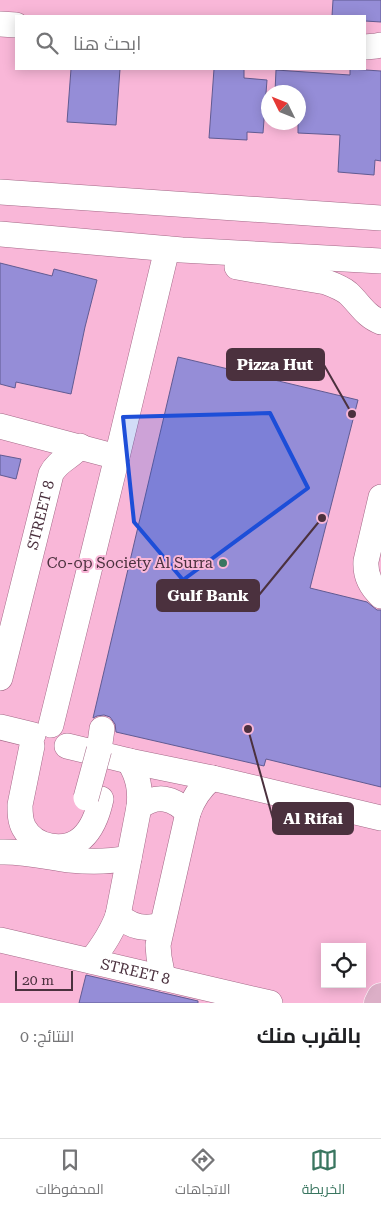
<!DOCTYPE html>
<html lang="ar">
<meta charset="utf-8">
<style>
body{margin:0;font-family:"Roboto Serif",Cairo,serif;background:#f6f6f6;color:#202124;direction:rtl}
.controls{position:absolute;right:15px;bottom:15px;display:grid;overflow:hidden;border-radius:0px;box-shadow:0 2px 12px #0003}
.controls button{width:45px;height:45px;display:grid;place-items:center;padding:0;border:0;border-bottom:1px solid #e0e0e0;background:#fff;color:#202124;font:25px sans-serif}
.compass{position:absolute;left:261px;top:85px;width:45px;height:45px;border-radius:50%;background:#fff;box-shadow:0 2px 12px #0003;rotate:313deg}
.scale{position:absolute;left:15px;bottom:12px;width:58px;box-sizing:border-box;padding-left:5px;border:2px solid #4b313e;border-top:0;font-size:14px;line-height:18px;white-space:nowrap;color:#4b313e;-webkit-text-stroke:4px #f9b7d8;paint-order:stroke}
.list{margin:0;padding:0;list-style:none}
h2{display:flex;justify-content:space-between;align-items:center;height:65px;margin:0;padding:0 20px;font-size:21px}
h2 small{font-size:16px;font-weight:400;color:#757577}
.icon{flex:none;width:28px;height:28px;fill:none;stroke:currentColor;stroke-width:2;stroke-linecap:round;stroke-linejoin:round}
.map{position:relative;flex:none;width:381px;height:1003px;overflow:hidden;direction:ltr}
.search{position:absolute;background:#fff;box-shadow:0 2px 12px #0003;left:15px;right:15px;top:15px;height:55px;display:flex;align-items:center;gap:12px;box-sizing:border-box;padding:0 18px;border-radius:0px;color:#757577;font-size:19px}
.sheet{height:135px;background:#fff}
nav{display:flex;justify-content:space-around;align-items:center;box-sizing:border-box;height:70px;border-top:1px solid #e0e0e0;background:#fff;font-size:14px;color:#757577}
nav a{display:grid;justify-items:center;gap:2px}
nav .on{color:#3a7660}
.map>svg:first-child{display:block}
.building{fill:#958dd7;stroke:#615b92}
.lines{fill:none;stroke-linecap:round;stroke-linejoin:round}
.minor-casing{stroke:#a46887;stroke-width:26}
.major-casing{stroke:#fff;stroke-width:29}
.minor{stroke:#fff;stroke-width:25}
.major{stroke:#dcafc7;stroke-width:28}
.minor-bridge-casing{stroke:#a46887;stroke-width:26;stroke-linecap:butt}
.minor-bridge{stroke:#fff;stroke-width:25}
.marked{fill:#1d4ed8;fill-opacity:0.2;stroke:#1d4ed8;stroke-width:4;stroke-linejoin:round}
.poi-dot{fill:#3a7660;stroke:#f9b7d8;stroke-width:2}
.labels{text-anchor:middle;stroke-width:4;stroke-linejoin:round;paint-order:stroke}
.street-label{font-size:15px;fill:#4b313e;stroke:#f9b7d8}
.poi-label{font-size:15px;fill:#4b313e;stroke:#f9b7d8;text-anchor:end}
.leader{fill:none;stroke:#4b313e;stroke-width:2}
.callout-dot{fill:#4b313e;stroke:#f9b7d8;stroke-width:2}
.callout{fill:#4b313e;stroke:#4b313e;stroke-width:2}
.callout-label{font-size:16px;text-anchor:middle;font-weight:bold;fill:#fff}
</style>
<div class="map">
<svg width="381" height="1003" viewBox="0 0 381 1003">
<rect width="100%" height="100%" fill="#f9b7d8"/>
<!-- building -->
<path class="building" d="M333,0H381V22L365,21V16H332Z
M71,69H120L116,125L67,122Z
M214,69H244V78L267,80L263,133L247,132V140L209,138Z
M350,69L381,71V161L375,160L374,175L338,172L340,135L298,133V92H275L276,70L350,75Z
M0,263L52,276L54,269L97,280L85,327L71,394L16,382L15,388L0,384Z
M178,357L358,400L310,588L367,602L377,610H381V787L266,759L264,766L116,732L115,724L110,717L104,715L97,716L93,718Z
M0,455L21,459L16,479L0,475Z
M86,975L198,1001V1003H79Z"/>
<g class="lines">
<defs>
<g id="minor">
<path d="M0,24L16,25"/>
<path d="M365,47L376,46L381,45"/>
<path d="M0,192L381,218"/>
<path d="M0,234L182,250L381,261"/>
<path d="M237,267L326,282C334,285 342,288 348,293C360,304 365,316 381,322"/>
<path d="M0,426L117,457"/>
<path d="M381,497L366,561C365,575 370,586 381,596"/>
<path id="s1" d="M0,678L51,474C58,460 71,458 80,446"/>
<path d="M51,725L117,457L167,249"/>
<path d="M0,727L33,735"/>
<path d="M32,746L20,805C20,813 20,821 24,828C35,848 65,853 82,838C93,828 98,813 101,799"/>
<path d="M67,746L129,761L212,778L381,818"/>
<path d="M99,750L102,729"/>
<path d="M139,807C157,794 173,797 188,813"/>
<path d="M0,852C24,851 47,857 70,860C90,862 109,862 129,858"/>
<path d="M118,915C131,927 146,931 162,924"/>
<path id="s2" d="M0,940L270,1003"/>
<path d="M91,961C102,947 112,933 118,915L139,807C141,789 138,776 129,761"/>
<path d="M163,978L159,957L158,945L188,813C193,798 200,788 212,778"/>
</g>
<path id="major" d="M378,1003L381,997"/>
</defs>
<!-- minor casing -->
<use href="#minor" class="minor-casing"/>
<!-- major casing -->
<use href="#major" class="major-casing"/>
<!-- minor -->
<use href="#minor" class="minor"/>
<!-- major -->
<use href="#major" class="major"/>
<defs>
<path id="minor-bridge" d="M86,798L99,750"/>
</defs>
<!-- minor-bridge casing -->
<use href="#minor-bridge" class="minor-bridge-casing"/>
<!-- minor-bridge -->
<use href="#minor-bridge" class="minor-bridge"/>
</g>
<!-- marked area -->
<path class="marked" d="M270,413L308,488L183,580L134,522L123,417Z"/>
<!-- markers -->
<circle class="poi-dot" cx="223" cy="563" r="5"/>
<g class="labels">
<!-- street labels -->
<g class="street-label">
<text dy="5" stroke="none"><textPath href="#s1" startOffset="168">STREET 8</textPath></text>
<text dy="5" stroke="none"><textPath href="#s2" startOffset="139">STREET 8</textPath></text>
</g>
<!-- poi labels -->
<g class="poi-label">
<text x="213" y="568">Co-op Society Al Surra</text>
</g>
</g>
<!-- callouts -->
<path class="leader" d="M352 414L324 365M322 518L259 595M248 729L273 819"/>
<g class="callout-dot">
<circle cx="352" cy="414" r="5"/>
<circle cx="322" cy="518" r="5"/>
<circle cx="248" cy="729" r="5"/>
</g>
<g class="callout">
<rect x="227" y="349" width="97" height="31" rx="5"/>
<rect x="157" y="580" width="102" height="31" rx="5"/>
<rect x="273" y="803" width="80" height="31" rx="5"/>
</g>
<g class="callout-label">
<text x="275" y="370">Pizza Hut</text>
<text x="208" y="601">Gulf Bank</text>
<text x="313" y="824">Al Rifai</text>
</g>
</svg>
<div class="controls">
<button><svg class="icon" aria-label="locate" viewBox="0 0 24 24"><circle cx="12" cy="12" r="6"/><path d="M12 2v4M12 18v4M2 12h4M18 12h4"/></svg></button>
</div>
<svg class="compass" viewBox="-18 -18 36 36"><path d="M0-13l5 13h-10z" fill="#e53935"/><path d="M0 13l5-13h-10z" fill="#757577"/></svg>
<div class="scale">20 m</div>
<div class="search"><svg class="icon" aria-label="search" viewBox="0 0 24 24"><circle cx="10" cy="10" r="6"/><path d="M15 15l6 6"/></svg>ابحث هنا</div>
</div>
<section class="sheet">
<h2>بالقرب منك<small>النتائج: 0</small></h2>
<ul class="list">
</ul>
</section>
<nav>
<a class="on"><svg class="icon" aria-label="map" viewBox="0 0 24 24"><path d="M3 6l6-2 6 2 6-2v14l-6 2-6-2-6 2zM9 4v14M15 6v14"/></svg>الخريطة</a>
<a><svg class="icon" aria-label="directions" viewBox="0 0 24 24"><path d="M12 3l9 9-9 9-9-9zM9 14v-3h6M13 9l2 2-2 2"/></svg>الاتجاهات</a>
<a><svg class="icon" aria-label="saved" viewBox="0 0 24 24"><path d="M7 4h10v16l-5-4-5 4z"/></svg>المحفوظات</a>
</nav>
